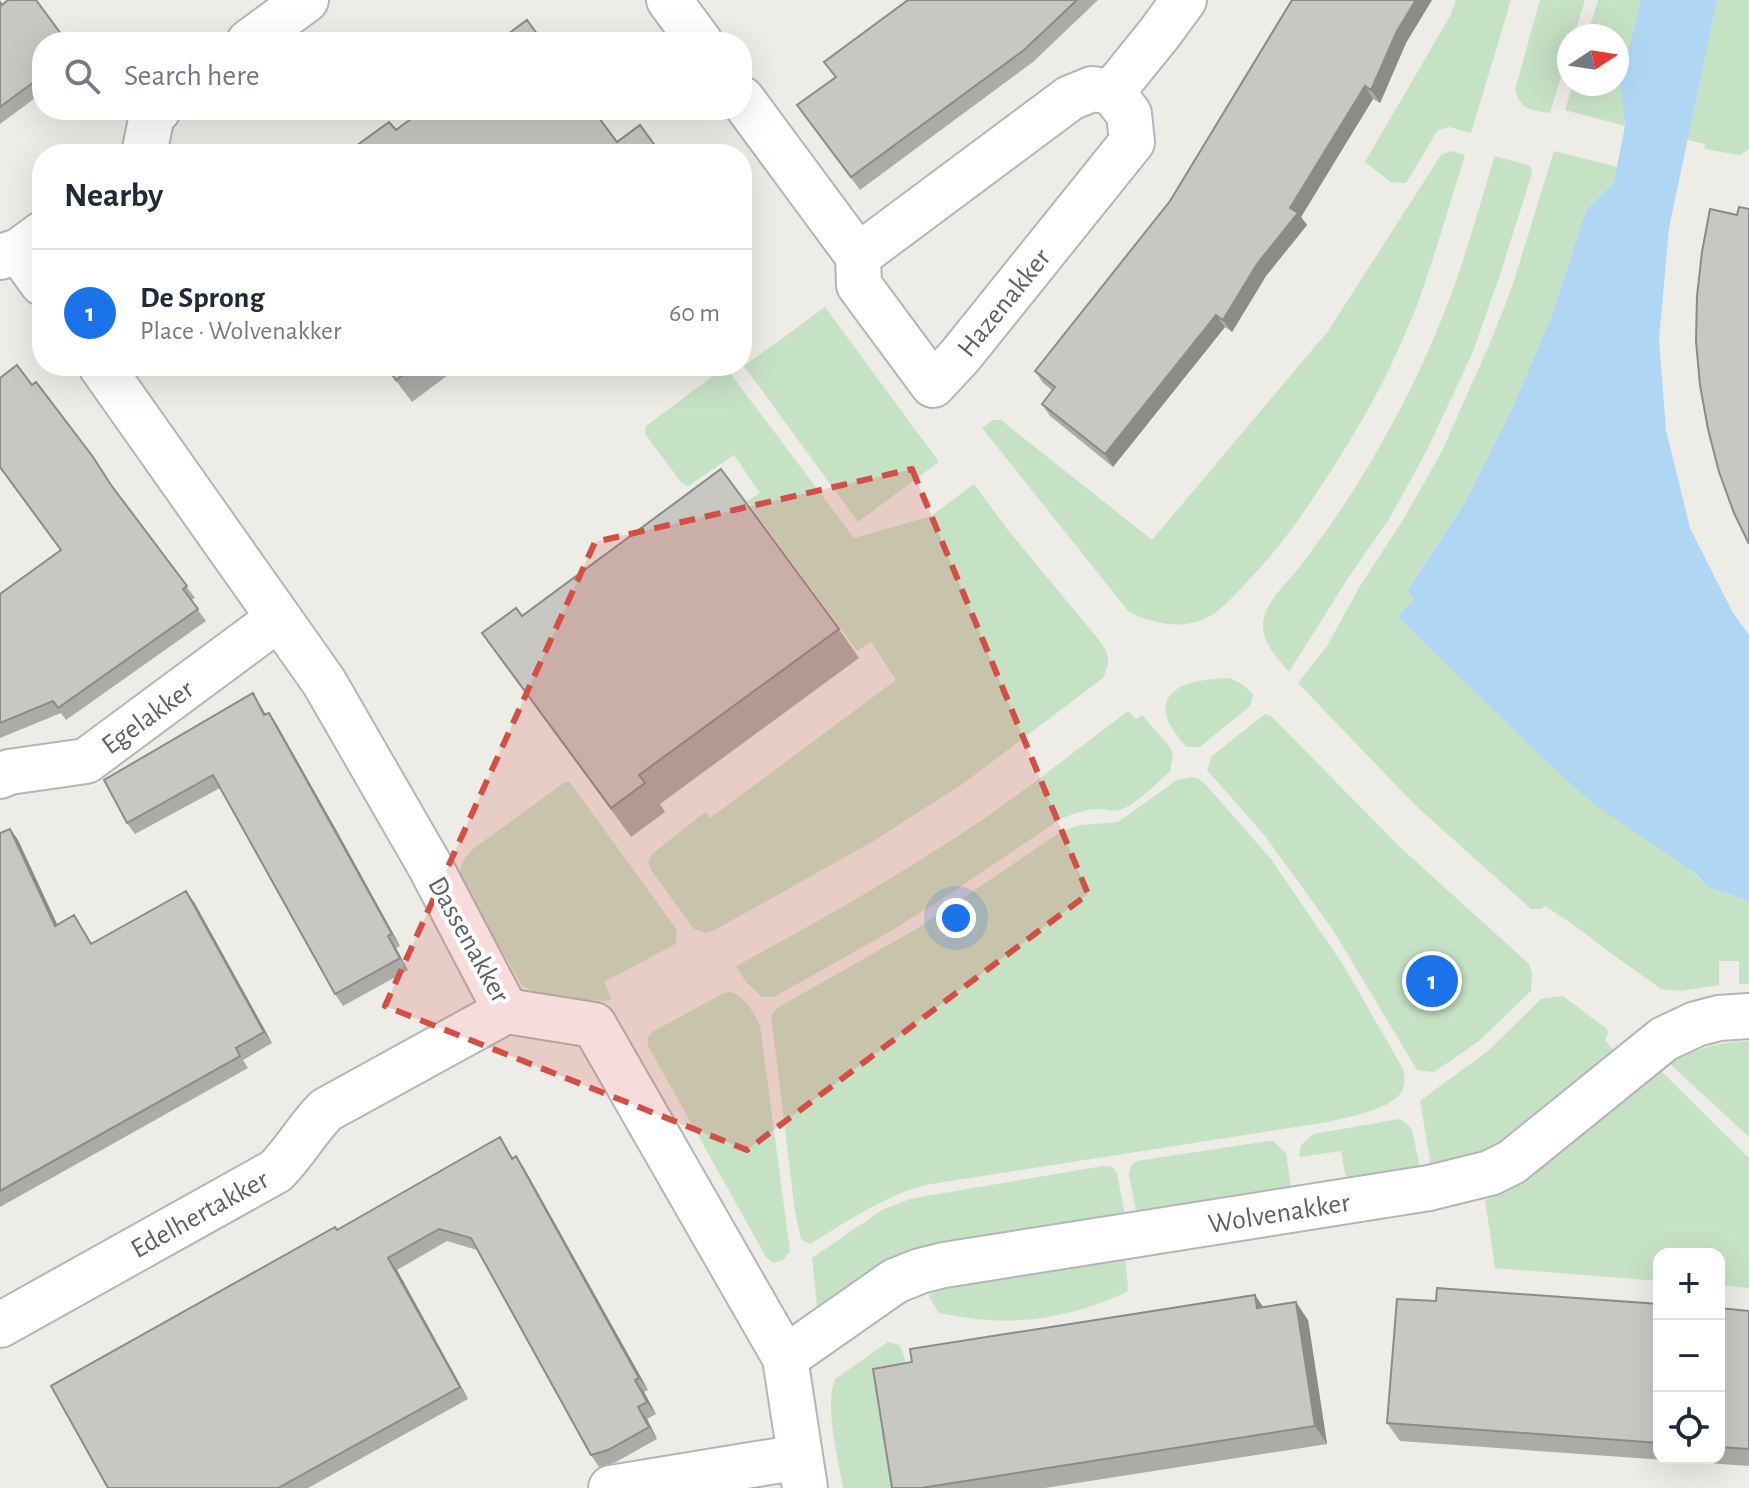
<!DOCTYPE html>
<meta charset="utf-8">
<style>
body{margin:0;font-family:"Alegreya Sans",sans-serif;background:#f2f2f3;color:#1f2937}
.controls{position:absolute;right:24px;bottom:24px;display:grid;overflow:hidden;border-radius:16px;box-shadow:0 8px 32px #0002}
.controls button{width:72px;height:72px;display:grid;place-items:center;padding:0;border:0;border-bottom:2px solid #e0e1e3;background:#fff;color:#1f2937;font:40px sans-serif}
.compass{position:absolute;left:1557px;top:24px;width:72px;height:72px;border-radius:50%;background:#fff;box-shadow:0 8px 32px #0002;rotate:78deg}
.you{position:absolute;left:956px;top:918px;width:28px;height:28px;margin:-20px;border:6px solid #fff;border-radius:50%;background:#1a73e8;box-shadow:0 0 0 12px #1a73e833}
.badge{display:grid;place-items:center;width:52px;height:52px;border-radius:50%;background:#1a73e8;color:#fff;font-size:26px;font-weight:700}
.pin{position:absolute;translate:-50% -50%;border:4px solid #fff;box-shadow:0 2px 8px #0006}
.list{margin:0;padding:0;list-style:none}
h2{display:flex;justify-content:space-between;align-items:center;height:104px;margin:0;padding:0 32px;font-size:34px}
h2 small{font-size:26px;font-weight:400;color:#747a83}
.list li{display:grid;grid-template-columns:52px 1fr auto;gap:24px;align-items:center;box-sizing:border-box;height:128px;padding:0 32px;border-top:2px solid #e0e1e3}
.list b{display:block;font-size:30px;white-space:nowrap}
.list p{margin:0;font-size:26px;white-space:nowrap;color:#747a83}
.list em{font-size:26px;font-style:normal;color:#747a83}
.icon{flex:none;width:44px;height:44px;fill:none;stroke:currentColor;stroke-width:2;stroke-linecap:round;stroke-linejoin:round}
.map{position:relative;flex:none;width:1749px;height:1488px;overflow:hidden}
.search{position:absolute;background:#fff;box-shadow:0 8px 32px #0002;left:32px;top:32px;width:720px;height:88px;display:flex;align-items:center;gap:20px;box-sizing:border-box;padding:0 28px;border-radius:32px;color:#747a83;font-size:30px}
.panel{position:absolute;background:#fff;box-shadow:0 8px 32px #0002;left:32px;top:144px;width:720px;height:232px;border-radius:32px}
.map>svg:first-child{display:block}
.green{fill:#c6e2c5}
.water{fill:#afd7f4}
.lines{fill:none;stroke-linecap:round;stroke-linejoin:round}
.minor-casing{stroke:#b3b5b9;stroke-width:48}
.minor{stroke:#fff;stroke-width:44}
.wall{fill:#adaba7}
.shaded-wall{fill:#8d8b88}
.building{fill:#c9c7c2;stroke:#8d8b88;stroke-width:2}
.marked{fill:#d34f46;fill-opacity:0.2;stroke:#d34f46;stroke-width:6;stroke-dasharray:16 10;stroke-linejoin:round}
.labels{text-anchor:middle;stroke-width:8;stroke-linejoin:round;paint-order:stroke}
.street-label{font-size:28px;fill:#5d6064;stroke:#fff}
</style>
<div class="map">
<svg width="1749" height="1488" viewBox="0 0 1749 1488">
<rect width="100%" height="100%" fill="#eeece6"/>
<!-- green -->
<path class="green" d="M1456,0H1511L1471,133L1449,127L1438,130L1406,183L1391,182L1365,162L1450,16Z
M1540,0H1585L1574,36H1569V51L1550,113C1531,110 1521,110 1515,90Z
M1598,0H1641L1620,83L1625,126L1565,110L1573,84H1617V36H1587Z
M1717,0H1749V149L1740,155L1704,149L1705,144L1687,140Z
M1451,151L1465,155C1450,203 1436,252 1419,300C1395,363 1364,421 1327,477C1302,516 1278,550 1246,583C1233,597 1218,615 1199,621C1176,629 1149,622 1129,612L982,428L993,420H1001L1152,540L1328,331L1441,155Z
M1554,151L1618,167L1614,182L1586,210L1551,317L1511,411L1464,504L1407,589L1708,887L1749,901V984H1739V961H1719V985L1681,991L1661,989L1602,947L1581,930L1545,906L1541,909H1531L1415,805L1298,683L1327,646L1360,586L1403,520L1442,451L1490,343L1512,287Z
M1495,156L1530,166L1532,173L1500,275L1472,354L1427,450L1391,516L1348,578L1289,672C1275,655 1257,638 1265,614C1272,595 1289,581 1301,565C1330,527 1358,486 1381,444C1408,397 1432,346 1451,295C1468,250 1480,202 1495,156Z
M825,307L939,462L858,522L744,366Z
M727,369L854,538L931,516L974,484L1008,530L1099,640C1110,656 1111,660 1103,678L964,783L872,842L715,930L706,933L694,929L651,870L648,862L652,854L705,812L710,818L896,680L871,642L857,651L747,501L760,493L734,455L688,486L681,482L645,434L646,426L721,370Z
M1230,678L1242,684L1253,694L1250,706L1200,747H1186C1179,738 1168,725 1166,714C1161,681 1208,679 1230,678Z
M1128,711L1136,719L1142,715L1169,746L1173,754L1170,772C1157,782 1134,807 1119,810C1111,812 1106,809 1099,809C1087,808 1074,814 1062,818L939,901L886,934L774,997H762L746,982L736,966C804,929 871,892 936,850C1003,808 1065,759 1128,711Z
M1265,714L1271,716L1401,848L1529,964L1532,973L1531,991L1479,1041L1434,1072L1417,1070L1333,930L1265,836L1207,770L1212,756Z
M1193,777L1199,779L1206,785L1271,859L1344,966L1403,1069C1405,1078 1406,1087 1400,1094C1388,1110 1348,1117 1328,1122L925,1185C883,1196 847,1222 810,1244L801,1239L795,1212L771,1015L777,1008L918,928L1062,831L1081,825L1118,822L1177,780Z
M565,782H569L572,785L677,930L676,943L672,946L604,982L612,999L605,1001L543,997L536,994L521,984L464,885C457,868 461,862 473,849Z
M731,992C746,997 753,1012 760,1025L790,1251L783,1260L773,1263L766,1257L648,1046V1038L652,1032L724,993Z
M1563,996L1607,1029L1608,1034L1605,1040L1613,1050L1489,1150L1476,1157L1431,1167L1420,1101L1489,1050L1541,999Z
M1749,1041V1137L1670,1064C1698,1047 1717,1043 1749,1041Z
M1659,1069L1749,1158V1288L1719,1285V1254H1659V1281L1495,1268L1485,1200L1504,1193Z
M1399,1119L1406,1123L1412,1130L1420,1167L1346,1179L1341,1151L1299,1157L1301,1145L1313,1134Z
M1268,1141H1273L1286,1153L1291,1188L1136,1212L1129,1174L1131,1165L1137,1161Z
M1103,1166L1113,1167L1117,1173L1125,1215L945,1242L925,1247L832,1303L817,1307L812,1258L882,1210L910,1199L926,1196Z
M1125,1258L1128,1288L1127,1292C1083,1312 1036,1324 988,1320C971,1319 955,1316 939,1313L928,1295L963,1283Z
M888,1342L899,1345C917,1374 904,1452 901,1488H843C838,1456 824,1408 835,1379Z"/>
<!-- water -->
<path class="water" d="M1641,0H1717L1669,228L1659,340L1666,430L1690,528L1733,613L1749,635V901L1708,887L1695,873L1591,802L1543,758L1398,617L1414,599L1407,590L1464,504L1511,411L1551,317L1586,210L1614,182L1625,126L1620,83Z"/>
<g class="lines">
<defs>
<path id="minor" d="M669,0L700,42
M249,42L306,0
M742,99L858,256L859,285L933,385L960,356L1132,142L1129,114L1112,92L1159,34L1184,0
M144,154L152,115L158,110
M19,251L42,283
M858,256L1070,98L1092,89L1112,92
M0,257L19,251L42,234
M101,366L324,682L430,866L506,1011
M0,776L9,772L86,761L279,618
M506,1011L594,1025L785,1358L805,1488
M0,1325L276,1171C295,1152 307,1129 326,1110L506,1011
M785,1358L895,1281L920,1271L944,1265L1429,1188L1490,1173L1512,1162L1664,1039L1696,1024L1719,1018L1749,1016
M611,1488L800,1457"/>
</defs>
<!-- minor casing -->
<use href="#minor" class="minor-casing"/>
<!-- minor -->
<use href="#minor" class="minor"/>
</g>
<!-- wall -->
<path class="wall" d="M908,0H1098L1033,62L860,190L797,105L835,77L824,62Z
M0,2L42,42V93L0,124Z
M1406,43L1380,103L1373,99L1301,217L1307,225L1266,276L1232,332L1225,327L1113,467L1050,416L1042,404L1053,391L1043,383L1035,371L1170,201Z
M385,366H460L412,402Z
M115,490L195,598L191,600L206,621L66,720L61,713L0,738V594L60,550Z
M522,616L839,629L859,658L660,804L665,812L631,837L482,633Z
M253,693L266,714L269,713L277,725L339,835L400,946L396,948L408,970L343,1006L335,994L220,788L135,834L127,823Z
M10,829L18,840L57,924L74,915L92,944L194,902L272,1043L243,1060L248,1068L0,1207V833Z
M500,1137L513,1158L524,1168L648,1390L644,1392L656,1414L647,1419L657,1439L616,1462L599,1467L591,1455L477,1250L447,1241L397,1270L468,1399L308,1488H108L337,1230Z
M1255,1295L1263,1307L1308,1320L1327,1444L1045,1488H892L912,1362Z
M1436,1301L1659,1304V1458H1719V1308L1749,1311V1466L1400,1441L1387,1423Z"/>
<!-- shaded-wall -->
<path class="shaded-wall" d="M1416,0H1432L1406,43L1380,103L1371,90L1397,31Z
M1365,86L1373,99L1301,217L1307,225L1266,276L1232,332L1223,320Z
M1216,315L1225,327L1113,467L1105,454Z
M269,713L277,725L339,835L400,946L392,934Z
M10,829L18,840L63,937L55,926Z
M186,891L194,902L272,1043L264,1032Z
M388,936L396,948L408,970L400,958Z
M516,1156L524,1168L648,1390L639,1378Z
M388,1258L397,1270L468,1399L460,1387Z
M1255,1295L1267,1313L1257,1308Z
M1296,1302L1308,1320L1327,1444L1315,1426Z
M635,1380L644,1392L656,1414L647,1402Z
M638,1407L647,1419L657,1439L649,1427Z"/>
<!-- building -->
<path class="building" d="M8,0H36L67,42H42V76L0,107V2L2,5Z
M908,0H1077L1024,50L851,177L797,105L836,77L824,62Z
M1292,0H1416L1397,31L1371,90L1365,86L1290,208L1298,213L1257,264L1223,320L1216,315L1105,454L1042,404L1055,387L1035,371L1170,201Z
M527,20L543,42H497Z
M423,110H593L617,142L640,125L661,154H345L389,122L396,130Z
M1739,207L1749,209V544L1734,513L1719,472L1708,429L1700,385L1696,341L1697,296L1702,252L1710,209L1737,215Z
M17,365L32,385L36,382L93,457L111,485L187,586L183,589L198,609L58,708L53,701L0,723V594L61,550L0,467V378Z
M386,366H415L396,380Z
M721,469L839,629L639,775L645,783L611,808L482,633L516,608L522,616Z
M253,693L264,715L269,713L331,824L392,934L388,936L400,958L335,994L213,775L127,823L104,780Z
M10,829L55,926L74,915L91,944L186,891L264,1032L236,1048L240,1056L0,1191V833Z
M500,1137L512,1159L516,1156L639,1378L635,1380L647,1402L638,1407L649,1427L608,1450L591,1455L471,1238L439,1229L388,1258L460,1387L278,1488H108L51,1386L335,1227L337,1230Z
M1437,1288L1659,1304V1443L1387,1423L1397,1299L1436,1301Z
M1255,1295L1257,1308L1296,1302L1315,1426L921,1488H892L873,1369L912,1362L910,1349Z
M1719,1308L1749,1311V1449L1719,1447Z"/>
<!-- marked area -->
<path class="marked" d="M912,469L1088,894L747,1150L385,1006L595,542Z"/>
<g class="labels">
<!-- street labels -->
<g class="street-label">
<text transform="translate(1003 302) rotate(-51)" y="10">Hazenakker</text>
<text transform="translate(147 716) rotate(-36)" y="10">Egelakker</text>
<text transform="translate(470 939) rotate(61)" y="10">Dassenakker</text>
<text transform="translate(1279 1212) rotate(-9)" y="10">Wolvenakker</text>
<text transform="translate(199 1213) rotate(-29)" y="10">Edelhertakker</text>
</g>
</g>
</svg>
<div class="controls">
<button>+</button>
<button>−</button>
<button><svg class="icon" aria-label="locate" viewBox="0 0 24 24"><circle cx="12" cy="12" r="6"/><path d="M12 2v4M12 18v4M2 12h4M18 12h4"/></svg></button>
</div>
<svg class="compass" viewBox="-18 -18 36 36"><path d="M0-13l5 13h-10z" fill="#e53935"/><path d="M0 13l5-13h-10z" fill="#747a83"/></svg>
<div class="you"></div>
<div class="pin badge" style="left:1432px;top:981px">1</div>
<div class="search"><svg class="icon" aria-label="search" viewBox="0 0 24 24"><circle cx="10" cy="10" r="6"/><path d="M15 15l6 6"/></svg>Search here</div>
<section class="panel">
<h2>Nearby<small></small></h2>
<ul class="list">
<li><span class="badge">1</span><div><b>De Sprong</b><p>Place · Wolvenakker</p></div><em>60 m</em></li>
</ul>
</section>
</div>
